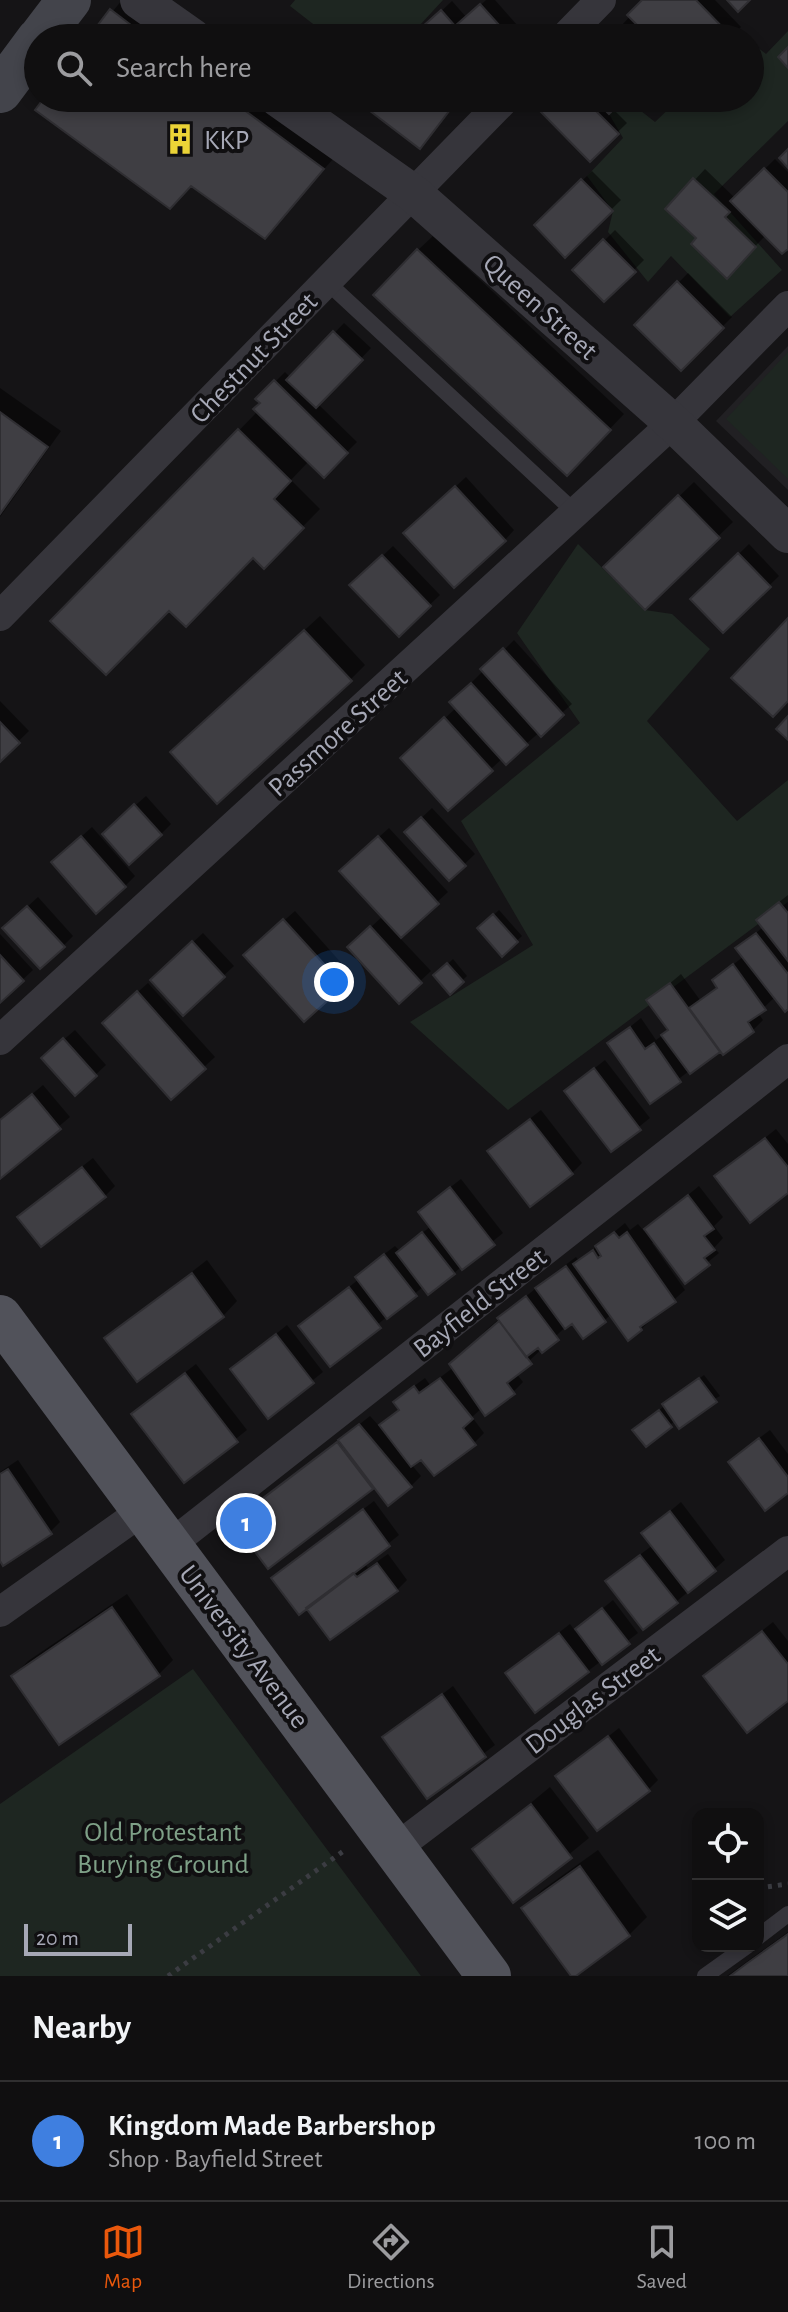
<!DOCTYPE html>
<meta charset="utf-8">
<style>
body{margin:0;font-family:"Alegreya Sans",sans-serif;background:#1e1d1e;color:#f1f3f6}
.controls{position:absolute;right:24px;bottom:24px;display:grid;overflow:hidden;border-radius:16px;box-shadow:0 4px 12px #0003}
.controls button{width:72px;height:72px;display:grid;place-items:center;padding:0;border:0;border-bottom:2px solid #302f30;background:#100f10;color:#f1f3f6;font:40px sans-serif}
.scale{position:absolute;left:24px;bottom:20px;width:108px;box-sizing:border-box;padding-left:8px;border:4px solid #a6a8b6;border-top:0;font-size:22px;line-height:28px;white-space:nowrap;color:#a6a8b6;-webkit-text-stroke:6px #100f11;paint-order:stroke}
.you{position:absolute;left:334px;top:982px;width:28px;height:28px;margin:-20px;border:6px solid #fff;border-radius:50%;background:#1a73e8;box-shadow:0 0 0 12px #1a73e833}
.badge{display:grid;place-items:center;width:52px;height:52px;border-radius:50%;background:#ea580c;color:#fff;font-size:26px;font-weight:700}
.pin{position:absolute;translate:-50% -50%;border:4px solid #fff;box-shadow:0 2px 8px #0006}
.list{margin:0;padding:0;list-style:none}
h2{display:flex;justify-content:space-between;align-items:center;height:104px;margin:0;padding:0 32px;font-size:34px}
h2 small{font-size:26px;font-weight:400;color:#9c9c9f}
.list li{display:grid;grid-template-columns:52px 1fr auto;gap:24px;align-items:center;box-sizing:border-box;height:120px;padding:0 32px;border-top:2px solid #302f30}
.list b{display:block;font-size:30px;white-space:nowrap}
.list p{margin:0;font-size:26px;white-space:nowrap;color:#9c9c9f}
.list em{font-size:26px;font-style:normal;color:#9c9c9f}
.icon{flex:none;width:44px;height:44px;fill:none;stroke:currentColor;stroke-width:2;stroke-linecap:round;stroke-linejoin:round}
.map{position:relative;flex:none;width:788px;height:1976px;overflow:hidden}
.search{position:absolute;background:#100f10;box-shadow:0 4px 12px #0003;left:24px;right:24px;top:24px;height:88px;display:flex;align-items:center;gap:20px;box-sizing:border-box;padding:0 28px;border-radius:44px;color:#9c9c9f;font-size:30px}
.sheet{height:224px;background:#100f10}
nav{display:flex;justify-content:space-around;align-items:center;box-sizing:border-box;height:112px;border-top:2px solid #302f30;background:#100f10;font-size:22px;color:#9c9c9f}
nav a{display:grid;justify-items:center;gap:4px}
nav .on{color:#ea580c}
.map>svg:first-child{display:block}
.built{fill:#212023}
.green{fill:#1e2621}
.shadow{fill:#0007}
.building{fill:#3f3e43;stroke:#2f2e32;stroke-width:2}
.lines{fill:none;stroke-linecap:round;stroke-linejoin:round}
.path{stroke:#3b3c42;stroke-width:5;stroke-dasharray:4 6;stroke-linecap:butt}
.service{stroke:#36353b;stroke-width:16}
.minor{stroke:#36353b;stroke-width:30}
.tertiary{stroke:#36353b;stroke-width:38}
.secondary{stroke:#43444b;stroke-width:44}
.primary{stroke:#51525a;stroke-width:44}
.labels{text-anchor:middle;stroke-width:8;stroke-linejoin:round;paint-order:stroke}
.poi-label{font-size:28px;fill:#a6a8b6;stroke:#100f11;text-anchor:start}
.street-label{font-size:28px;fill:#a6a8b6;stroke:#100f11}
.park-label{font-size:28px;fill:#7ea087;stroke:#100f11}
</style>
<div class="map">
<svg width="788" height="1976" viewBox="0 0 788 1976">
<rect width="100%" height="100%" fill="#151416"/>
<!-- built -->
<path class="built" d="M788,346V490L716,421Z"/>
<!-- green -->
<path class="green" d="M295,0H443L408,38H331L290,6Z
M788,31V121L714,194L782,270L730,317L671,256L648,282L608,232L613,211L587,176L623,138L609,114L631,103L655,122L680,98H750V41L766,54Z
M788,352V479L726,419Z
M578,544L645,610L672,614L710,649L647,721L737,821L788,780V902L508,1110L410,1022L533,945L461,821L580,723L517,633Z
M193,1669L421,1976H0V1804Z"/>
<!-- shadow -->
<path class="shadow" d="M122,0L190,38H91Z
M486,0H495L525,34L521,38L415,36L452,1L467,18Z
M645,0H715L741,27L730,38H610Z
M46,98H270L341,150L265,236L192,184Z
M554,98H622L612,108L627,123L590,159Z
M775,159L788,172V246L766,235L727,276L699,238L668,209L705,169L735,198Z
M592,171L621,200L565,255L536,226Z
M615,230L644,260L604,300L575,270Z
M433,236L624,414L581,459L418,250Z
M688,273L732,317L680,369L637,325Z
M344,323L371,348L318,404L357,442L324,475L309,461L291,480L320,509L264,566L253,556L169,609L53,621L258,411L262,403L258,399L285,372L291,378Z
M0,388L61,431L0,517Z
M466,477L514,530L505,540L416,523Z
M694,482L733,522L645,607L606,567Z
M749,544L779,576L723,630L693,599Z
M393,546L440,595L399,634L352,585Z
M320,616L365,665L350,680L187,738Z
M514,640L572,704L526,744L503,758L448,808L413,748L457,707L462,692Z
M0,701L29,731L0,759Z
M146,796L171,824L161,834L114,824Z
M432,808L475,854L449,879L417,822Z
M92,827L135,876L125,886L64,852Z
M389,828L448,892L399,937L431,971L399,1001L360,937L383,916L352,861Z
M788,895V1007L775,997L758,1013L763,1020L753,1030L689,1071L650,1101L610,1043L641,1018L656,1040L666,1033L670,1029L649,1001L681,974L700,1000L719,986L714,980L744,956L738,949L764,926L769,910Z
M38,897L73,936L63,946L15,918Z
M499,910L522,936L503,954L480,928Z
M295,911L352,975L343,985L256,945Z
M203,933L234,966L183,1013L163,970Z
M0,934L33,970L0,1001Z
M453,959L467,976L450,992L436,975Z
M148,983L215,1057L171,1097L114,1013Z
M75,1030L106,1065L76,1093L54,1048Z
M605,1060L650,1118L611,1149L577,1082Z
M43,1085L70,1117L0,1176V1121Z
M541,1110L582,1163L572,1173L500,1142Z
M776,1129L788,1144V1191L717,1176Z
M93,1158L115,1186L105,1196L30,1207Z
M461,1179L503,1233L454,1273L424,1286L330,1364L301,1326L359,1279L357,1277L367,1267L395,1246L400,1251L431,1226L430,1203Z
M699,1186L723,1217L714,1226L723,1238L714,1248L719,1253L685,1281L655,1241L652,1243L685,1290L641,1329L611,1314L605,1320L572,1321L516,1373L523,1382L513,1392L482,1408L472,1417L484,1433L474,1443L421,1457L411,1464L421,1476L411,1486L375,1485L240,1518L370,1416L380,1427L401,1408L406,1392L425,1378L430,1385L454,1367L486,1330L548,1278L576,1257L579,1261L625,1223L630,1230L638,1224L644,1231Z
M207,1260L237,1301L223,1316L107,1338Z
M287,1325L323,1372L268,1416L232,1369Z
M196,1364L247,1430L184,1480L144,1404Z
M704,1375L720,1396L676,1420L646,1445L639,1426Z
M770,1430L788,1454V1491L741,1452Z
M18,1460L60,1522L50,1532L0,1558V1472Z
M374,1501L399,1535L364,1563L368,1568L388,1554L407,1580L397,1590L307,1605L274,1578Z
M681,1502L725,1560L676,1602L618,1571L653,1545L644,1533Z
M127,1594L173,1660L158,1675L14,1676L28,1661Z
M613,1600L638,1633L588,1671L518,1664L570,1624L575,1631Z
M773,1622L788,1641V1698L706,1676Z
M453,1686L495,1745L427,1796L385,1738Z
M619,1728L658,1780L648,1790L558,1776Z
M550,1787L589,1838L513,1900L475,1849Z
M598,1850L647,1917L629,1935L524,1908L542,1890Z
M788,1932V1976H727Z"/>
<!-- building -->
<path class="building" d="M642,0H696L733,38H650L627,15Z
M727,0H750L738,12Z
M480,4L511,38L412,36L441,10L455,26Z
M110,9L148,38H88Z
M618,28L628,38H608Z
M788,47V68L778,57Z
M44,98H228L324,169L265,239L191,186L170,209L35,110Z
M353,98H452L456,102L420,149Z
M551,98H583L619,134L590,162L539,110Z
M593,98H625L609,114Z
M641,98H657L649,106Z
M788,149V168L779,158Z
M764,168L788,192V249L782,254L730,201Z
M693,178L730,212L725,217L756,247L727,279L691,244L696,238L665,209Z
M581,179L613,211L565,258L534,225Z
M603,239L636,272L604,302L572,270Z
M417,249L611,430L567,476L373,295Z
M677,281L724,328L681,371L634,325Z
M333,331L363,360L316,408L286,380Z
M274,380L348,453L324,478L253,409L260,403L255,399Z
M0,412L48,447L0,514Z
M238,429L291,481L274,499L304,528L264,569L253,558L186,627L169,611L106,675L50,621Z
M455,486L506,541L454,588L403,533Z
M678,495L720,538L645,610L603,567Z
M738,553L771,587L723,633L690,599Z
M382,555L431,606L399,637L349,585Z
M788,618V701L773,717L731,678Z
M304,630L352,681L217,804L170,752Z
M503,648L564,715L541,737L480,669Z
M471,683L528,745L506,765L449,702Z
M788,716V740L776,729Z
M444,717L493,771L448,811L400,758Z
M0,722L20,743L0,762Z
M134,804L162,835L129,865L102,834Z
M421,817L466,866L449,881L404,832Z
M81,836L126,887L96,914L51,862Z
M378,836L439,904L401,938L339,871Z
M779,902L788,913V961L756,920Z
M27,906L65,947L40,969L2,928Z
M493,914L518,942L502,957L477,928Z
M283,919L344,986L304,1022L243,955Z
M370,926L422,983L399,1004L347,947Z
M756,933L788,974V1009L785,1012L735,948Z
M192,941L225,977L183,1016L150,980Z
M0,955L24,981L0,1003Z
M447,963L464,982L450,995L433,975Z
M733,964L766,1010L748,1022L754,1032L723,1055L689,1008L717,988L712,980Z
M670,983L720,1052L690,1074L661,1035L668,1030L646,1000Z
M137,991L206,1069L171,1100L102,1023Z
M630,1027L645,1049L654,1043L681,1082L650,1104L607,1043Z
M63,1038L97,1076L75,1096L41,1058Z
M594,1068L641,1130L611,1152L564,1091Z
M32,1094L61,1129L0,1179V1120Z
M530,1119L573,1174L530,1207L487,1151Z
M765,1138L788,1167V1193L750,1223L714,1176Z
M82,1167L106,1197L41,1247L17,1217Z
M450,1187L495,1245L462,1270L418,1212Z
M688,1195L714,1229L704,1236L715,1250L704,1258L710,1265L685,1284L644,1229Z
M422,1232L455,1274L428,1295L396,1253Z
M614,1232L619,1238L627,1232L676,1302L640,1327L642,1330L628,1341L573,1264L593,1250L598,1258L601,1256L595,1246Z
M384,1254L417,1296L387,1319L355,1277Z
M566,1266L606,1322L583,1339L572,1324L565,1329L535,1288Z
M192,1273L224,1317L137,1382L104,1338Z
M349,1287L381,1328L330,1367L298,1326Z
M526,1296L559,1340L542,1353L538,1348L526,1357L497,1318Z
M499,1321L532,1364L507,1383L515,1394L485,1416L449,1364Z
M276,1334L314,1383L268,1419L230,1369Z
M185,1373L238,1442L184,1483L131,1414Z
M440,1378L473,1419L463,1428L476,1445L434,1476L421,1460L411,1467L379,1425L399,1410L393,1402L414,1386L419,1393Z
M699,1378L717,1402L679,1429L662,1404Z
M659,1410L672,1427L646,1447L632,1430Z
M359,1424L412,1487L388,1506L338,1440Z
M759,1438L788,1477V1493L765,1511L728,1462Z
M337,1442L373,1489L268,1569L237,1528L238,1517Z
M8,1469L52,1534L3,1566L0,1561V1474Z
M363,1509L390,1546L299,1615L271,1578Z
M670,1511L716,1571L688,1593L641,1533Z
M640,1555L678,1603L643,1630L605,1581Z
M377,1563L398,1591L330,1640L306,1608L353,1573L357,1577Z
M112,1607L160,1676L59,1745L11,1676Z
M602,1608L630,1644L602,1665L575,1629Z
M762,1631L788,1664V1701L747,1733L703,1676Z
M559,1633L589,1672L535,1713L505,1673Z
M442,1694L486,1757L427,1799L382,1737Z
M608,1736L650,1791L597,1831L555,1776Z
M531,1804L572,1858L513,1903L472,1849Z
M580,1866L630,1936L576,1976H571L521,1908Z
M788,1934V1976H730L746,1964Z"/>
<g class="lines">
<!-- path -->
<path class="path" d="M758,1888L788,1884
M168,1976L345,1850"/>
<!-- service -->
<path class="service" d="M327,282L576,513
M758,1937L788,1914
M705,1976L747,1946"/>
<!-- minor -->
<path class="minor" d="M564,38L601,0
M0,616L506,98
M0,1040L673,423L788,306
M170,1545L788,1059
M0,1612L145,1509
M396,1848L788,1551"/>
<!-- tertiary -->
<path class="tertiary" d="M139,0L193,38
M278,98L414,194L673,423L788,534"/>
<!-- secondary -->
<path class="secondary" d="M40,38L69,0
M0,91L38,40"/>
<!-- primary -->
<path class="primary" d="M0,1317L489,1976"/>
</g>
<!-- icons -->
<defs>
<symbol id="building-bare" viewBox="-9 -9 18 18"><path d="M-4-6H4V6H1V3H-1V6H-4ZM-2.5-4.3h1.7v1.8h-1.7ZM.8-4.3h1.7v1.8H.8ZM-2.5-1h1.7V.8h-1.7ZM.8-1h1.7V.8H.8Z" fill="#ebd337" stroke="#100f11" stroke-width="2.5" paint-order="stroke"/></symbol>
</defs>
<g fill-rule="evenodd">
<use href="#building-bare" x="158" y="117" width="44" height="44"/>
</g>
<g class="labels">
<!-- poi labels -->
<g class="poi-label">
<text x="204" y="149">KKP</text>
</g>
<!-- street labels -->
<g class="street-label">
<text transform="translate(541 306) rotate(42)" y="10">Queen Street</text>
<text transform="translate(253 357) rotate(-46)" y="10">Chestnut Street</text>
<text transform="translate(337 732) rotate(-42)" y="10">Passmore Street</text>
<text transform="translate(479 1302) rotate(-38)" y="10">Bayfield Street</text>
<text transform="translate(245 1646) rotate(53)" y="10">University Avenue</text>
<text transform="translate(592 1699) rotate(-37)" y="10">Douglas Street</text>
</g>
<!-- park labels -->
<g class="park-label">
<text x="163" y="1841">Old Protestant<tspan x="163" dy="32">Burying Ground</tspan></text>
</g>
</g>
</svg>
<div class="controls">
<button><svg class="icon" aria-label="locate" viewBox="0 0 24 24"><circle cx="12" cy="12" r="6"/><path d="M12 2v4M12 18v4M2 12h4M18 12h4"/></svg></button>
<button><svg class="icon" aria-label="layers" viewBox="0 0 24 24"><path d="M12 4l9 5-9 5-9-5zM3 14l9 5 9-5"/></svg></button>
</div>
<div class="scale">20 m</div>
<div class="you"></div>
<div class="pin badge" style="left:246px;top:1523px;background:#3f7fe0">1</div>
<div class="search"><svg class="icon" aria-label="search" viewBox="0 0 24 24"><circle cx="10" cy="10" r="6"/><path d="M15 15l6 6"/></svg>Search here</div>
</div>
<section class="sheet">
<h2>Nearby<small></small></h2>
<ul class="list">
<li><span class="badge" style="background:#3f7fe0">1</span><div><b>Kingdom Made Barbershop</b><p>Shop · Bayfield Street</p></div><em>100 m</em></li>
</ul>
</section>
<nav>
<a class="on"><svg class="icon" aria-label="map" viewBox="0 0 24 24"><path d="M3 6l6-2 6 2 6-2v14l-6 2-6-2-6 2zM9 4v14M15 6v14"/></svg>Map</a>
<a><svg class="icon" aria-label="directions" viewBox="0 0 24 24"><path d="M12 3l9 9-9 9-9-9zM9 14v-3h6M13 9l2 2-2 2"/></svg>Directions</a>
<a><svg class="icon" aria-label="saved" viewBox="0 0 24 24"><path d="M7 4h10v16l-5-4-5 4z"/></svg>Saved</a>
</nav>
